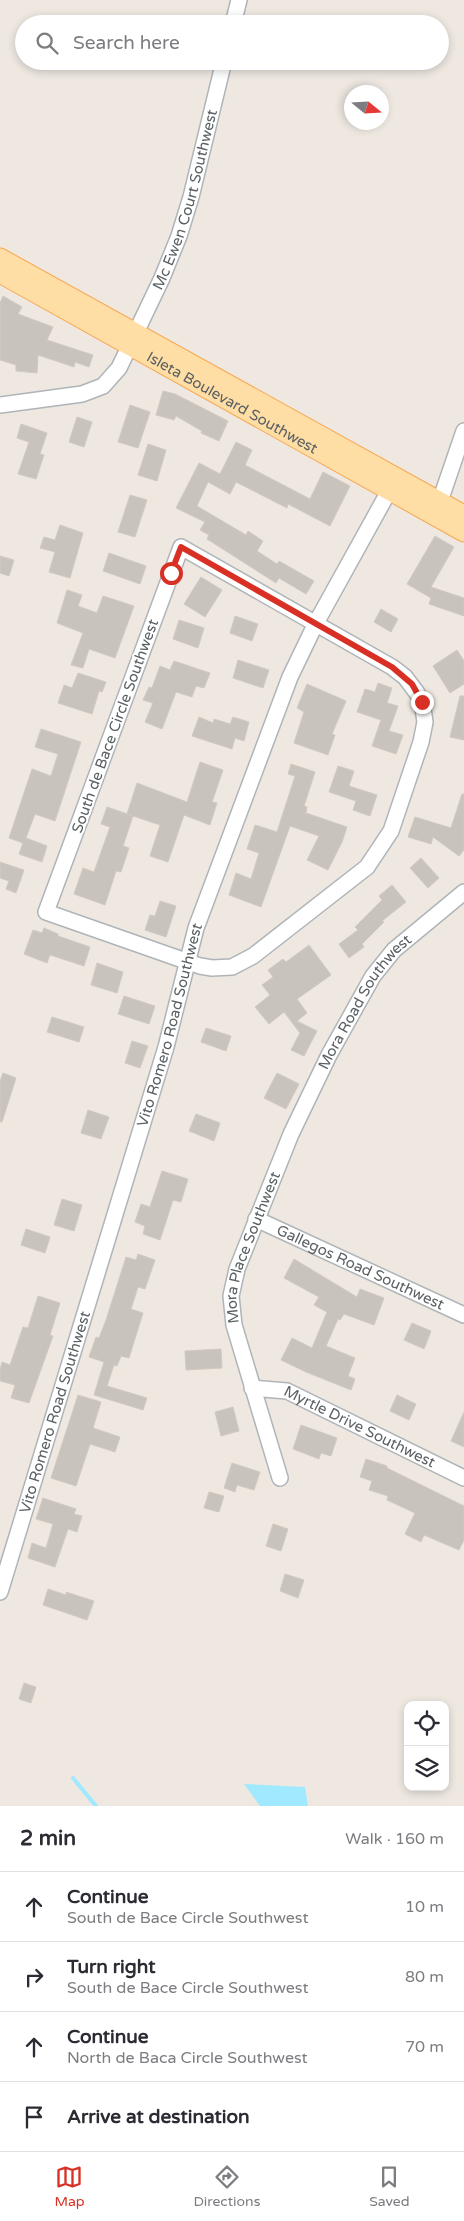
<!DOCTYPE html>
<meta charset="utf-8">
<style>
body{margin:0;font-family:"Varela Round",sans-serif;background:#f7f7f7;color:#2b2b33}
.controls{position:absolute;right:15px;bottom:15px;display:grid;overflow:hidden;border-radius:10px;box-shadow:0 2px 8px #0003}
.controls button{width:45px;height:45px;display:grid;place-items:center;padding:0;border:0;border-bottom:1px solid #e1e1e2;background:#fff;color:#2b2b33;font:25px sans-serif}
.compass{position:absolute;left:344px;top:85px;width:45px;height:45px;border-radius:50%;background:#fff;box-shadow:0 2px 8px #0003;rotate:108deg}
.stop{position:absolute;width:15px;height:15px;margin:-11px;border:4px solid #d93025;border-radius:50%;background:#fff}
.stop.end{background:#d93025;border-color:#fff;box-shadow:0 1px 5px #0008}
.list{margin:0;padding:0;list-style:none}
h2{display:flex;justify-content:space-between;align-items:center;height:65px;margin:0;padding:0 20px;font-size:21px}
h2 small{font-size:16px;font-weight:400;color:#7c7c81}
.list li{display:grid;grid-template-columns:32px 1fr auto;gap:15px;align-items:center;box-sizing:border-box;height:70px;padding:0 20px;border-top:1px solid #e1e1e2}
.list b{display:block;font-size:19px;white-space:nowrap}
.list p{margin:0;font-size:16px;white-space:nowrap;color:#7c7c81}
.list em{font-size:16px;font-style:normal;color:#7c7c81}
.icon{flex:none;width:28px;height:28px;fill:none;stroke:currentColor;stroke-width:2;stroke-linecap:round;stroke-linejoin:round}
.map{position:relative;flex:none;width:464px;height:1806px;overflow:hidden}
.search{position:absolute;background:#fff;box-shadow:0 2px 8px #0003;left:15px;right:15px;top:15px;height:55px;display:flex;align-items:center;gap:12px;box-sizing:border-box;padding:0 18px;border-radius:28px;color:#7c7c81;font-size:19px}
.sheet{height:345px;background:#fff}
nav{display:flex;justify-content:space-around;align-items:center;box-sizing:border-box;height:70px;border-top:1px solid #e1e1e2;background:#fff;font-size:14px;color:#7c7c81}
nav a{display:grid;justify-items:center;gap:2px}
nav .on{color:#d93025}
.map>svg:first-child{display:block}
.water{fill:#a0e9ff}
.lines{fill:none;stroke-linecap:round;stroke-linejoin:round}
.stream{stroke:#a0e9ff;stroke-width:4}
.building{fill:#c9c3be;stroke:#d3c9bf}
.minor-casing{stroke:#afb4b8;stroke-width:18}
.major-casing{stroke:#f8a650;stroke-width:21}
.minor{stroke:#fff;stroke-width:15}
.major{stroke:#ffdea5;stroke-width:19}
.route{stroke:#d93025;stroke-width:6}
.labels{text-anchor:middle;stroke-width:4;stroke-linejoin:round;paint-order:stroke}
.street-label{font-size:15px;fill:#5a6063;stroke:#fff}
</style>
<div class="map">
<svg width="464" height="1806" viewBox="0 0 464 1806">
<rect width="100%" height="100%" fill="#eee8e1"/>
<!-- water -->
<path class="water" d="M244,1784L305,1787L308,1806H260Z"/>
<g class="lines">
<!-- stream -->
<path class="stream" d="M73,1778L96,1806"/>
</g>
<!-- building -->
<path class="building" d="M3,296L22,307L18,314L53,327L47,340L93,355L89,367L75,362L74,367L38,355L37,373L16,371V365L0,360V303Z
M163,391L175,394L228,421L219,441L201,433L202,431L176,416L174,420L156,415Z
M130,405L150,412L138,448L118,442Z
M77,417L92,422L84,447L69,442Z
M21,424L47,433L40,454L44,455L36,479L18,474L29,442L17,438Z
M236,442L252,450L245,465L310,499L323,472L350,486L330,526L288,504L287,508L236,482L230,494L208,482L197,506L246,535L248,531L263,541L257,551L277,564L279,561L314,581L306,594L279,578L276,583L207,539L209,535L200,530L205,522L176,508L199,463L220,474Z
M148,444L166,450L157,481L138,475Z
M130,495L147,500L135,537L118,532Z
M60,525L83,533L70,578L49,572L55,552L40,548L44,537L55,540Z
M435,536L454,547L431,587L464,598V616L429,604L431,598L407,584Z
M109,553L146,566L140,584L103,571Z
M0,556L14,560L9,576L0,573Z
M201,577L222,590L205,617L184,604Z
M67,590L82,595L78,606L97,613L103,596L134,606L115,658L89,649L83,668L71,665L83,633L57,623Z
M381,609L398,619L391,632L374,622Z
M235,616L258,624L252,641L230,633Z
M179,620L204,628L198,648L173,639Z
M457,650L464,661V684L450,693L433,666Z
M238,660L269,670L263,688L233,678Z
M174,661L210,673L204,688L196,686L192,697L176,692L162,729L145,722L153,703L143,700L149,687L152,688L160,666L170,670Z
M78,673L106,682L102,692L99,691L92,714L58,703L64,685L72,688Z
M378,683L392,688L387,703L398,706L389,731L403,735L396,754L372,746L381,720L357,712L365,689L375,692Z
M307,684L346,701L332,734L335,735L328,755L294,743L304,712L297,708Z
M460,696H464V740L450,737Z
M199,717L213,723L214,719L230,724L233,717L249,722L244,741L235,738L232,749L192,736Z
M41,729L81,742L55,821L35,814L26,838L47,846L42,862L19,854L23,843L9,838L32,769L51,776L58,754L35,747Z
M200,762L223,770L212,802L217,803L210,825L184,815L168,862L150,856L160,825L127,814L137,783L187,802Z
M291,764L315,772L304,806L307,807L306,813L347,827L342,842L328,870L307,860L319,836L290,826L261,907L229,895L236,873L251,879L259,853L247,849L255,825L277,832L295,776L288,774Z
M338,766L354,771L349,786L377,795L370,816L353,810L356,801L329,792Z
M462,794H464V850L459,856L433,837L431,844L408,837L415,817L451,828Z
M107,807L133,816L123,846L129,848L121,872L116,871L105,905L74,894L83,868L94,872L110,827L101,824Z
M421,858L439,878L428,888L410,868Z
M0,862L24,870L16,893L6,889L9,881L0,878Z
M392,885L406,902L382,921L384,922L362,944L364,947L349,958L339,944L358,930L355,927L382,900L379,896Z
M160,901L176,906L166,937L145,930L150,915L155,916Z
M44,928L58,934V936L90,947L84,966L50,955L47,963L24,954L33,930L42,933Z
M309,945L331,975L297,999L307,1013L297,1021L317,1031L304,1056L291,1050L300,1033L284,1012L269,1024L255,1007L270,995L262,985L273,977L268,970L283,959L286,962Z
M97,963L123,972L117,993L91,985Z
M124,996L155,1006L149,1024L118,1014Z
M52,1017L84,1027L79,1042L47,1032Z
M206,1028L231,1036L226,1051L201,1042Z
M132,1041L148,1046L140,1068L125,1063Z
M3,1073L16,1078L2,1122H0V1081Z
M277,1073L299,1084L286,1109L264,1098Z
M88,1110L109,1117L101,1139L81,1133Z
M196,1114L220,1123L214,1141L189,1131Z
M162,1171L188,1179L181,1202L173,1200L160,1240L143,1234L145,1226L135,1222L141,1204L150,1207Z
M62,1199L82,1205L74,1231L54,1225Z
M26,1229L50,1237L45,1253L21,1245Z
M138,1254L155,1260L145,1289L138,1287L131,1309L143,1313L129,1358L121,1356L117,1366L114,1365L107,1386L147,1398L143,1410L94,1395L104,1362L89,1357L96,1337L99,1338L106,1320L126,1257L136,1260Z
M294,1259L357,1297L360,1289L384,1298L374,1325L344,1314L340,1320L338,1319L326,1346L355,1358L348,1376L355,1379L351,1390L306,1372L281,1360L292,1338L312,1348L327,1312L314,1305L319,1297L284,1278Z
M38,1296L60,1303L50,1335L53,1336L29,1403L11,1398L15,1385L0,1381V1370L2,1362L10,1365L23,1327L28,1328Z
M412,1323L431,1331L424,1349L404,1340Z
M221,1349L222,1368L186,1370L185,1351Z
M78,1395L101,1402L93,1428L120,1437L115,1452L90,1444L76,1486L51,1478Z
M397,1395L416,1404L409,1420L390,1411Z
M233,1407L239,1431L221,1436L215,1412Z
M464,1412V1447L451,1441Z
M301,1425L337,1438L331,1456L321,1453L319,1459L293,1449Z
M366,1459L387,1466V1468L464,1506V1540L459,1550L424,1535L421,1542L405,1534L415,1513L387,1500L388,1496L369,1490L372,1481L360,1477Z
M232,1463L260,1472L254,1490L237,1485L235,1492L224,1488Z
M209,1492L224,1496L219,1512L204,1508Z
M43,1498L76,1509L74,1514L82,1516L77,1532L68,1529L55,1567L28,1558L32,1543L46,1548L53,1524L36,1519Z
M273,1524L288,1529L281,1551L266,1546Z
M285,1574L304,1580L298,1598L280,1591Z
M48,1589L66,1595V1592L94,1601L87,1620L43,1605Z
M24,1683L36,1687L31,1703L19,1699Z"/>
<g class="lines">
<defs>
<g id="minor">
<path d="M233,24L239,0"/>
<path id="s1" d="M0,405L82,394L103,386L119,368L162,278L179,236L191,197L224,61"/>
<path d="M437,510L464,431"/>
<path d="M181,547L392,667L405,677L417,693L422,702L425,722L421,742L391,831L367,867L253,956L232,967L212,968L200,966L46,912Z"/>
<path id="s2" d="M256,1219L464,1315"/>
<path id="s3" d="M252,1388L287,1391L464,1478"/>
<path id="s4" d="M280,1478L234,1325L231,1296L237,1269L291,1134L329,1055L373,976L394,950L464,892"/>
<path id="s5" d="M0,1592L166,1047L196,928L290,677L316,623L394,482"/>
</g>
<g id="major">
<path d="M0,258L464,515"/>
<path id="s6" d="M0,273L464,532"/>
</g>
</defs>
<!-- minor casing -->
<use href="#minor" class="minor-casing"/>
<!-- major casing -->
<use href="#major" class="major-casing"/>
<!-- minor -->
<use href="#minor" class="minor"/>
<!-- major -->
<use href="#major" class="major"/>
</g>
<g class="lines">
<!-- route -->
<path class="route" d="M171,573L181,547L392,667L412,684L422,702"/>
</g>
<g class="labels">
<!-- street labels -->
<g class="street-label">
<text dy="5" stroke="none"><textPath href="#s1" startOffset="311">Mc Ewen Court Southwest</textPath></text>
<text dy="5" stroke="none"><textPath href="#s6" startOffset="266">Isleta Boulevard Southwest</textPath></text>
<text transform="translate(115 726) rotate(-70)" y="5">South de Bace Circle Southwest</text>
<text dy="5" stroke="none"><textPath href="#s4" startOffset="514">Mora Road Southwest</textPath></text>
<text dy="5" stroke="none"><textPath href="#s5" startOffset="592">Vito Romero Road Southwest</textPath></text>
<text dy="5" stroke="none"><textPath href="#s4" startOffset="241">Mora Place Southwest</textPath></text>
<text dy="5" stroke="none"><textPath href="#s2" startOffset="115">Gallegos Road Southwest</textPath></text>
<text dy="5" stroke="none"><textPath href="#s5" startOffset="188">Vito Romero Road Southwest</textPath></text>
<text dy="5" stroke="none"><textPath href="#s3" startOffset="116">Myrtle Drive Southwest</textPath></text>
</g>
</g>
</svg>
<div class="controls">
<button><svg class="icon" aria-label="locate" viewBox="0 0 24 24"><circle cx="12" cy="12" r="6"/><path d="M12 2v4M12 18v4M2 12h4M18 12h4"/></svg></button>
<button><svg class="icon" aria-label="layers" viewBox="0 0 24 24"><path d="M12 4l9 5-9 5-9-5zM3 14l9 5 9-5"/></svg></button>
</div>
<svg class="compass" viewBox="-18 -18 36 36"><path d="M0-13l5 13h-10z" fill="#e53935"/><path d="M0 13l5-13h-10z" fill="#7c7c81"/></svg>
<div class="stop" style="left:171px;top:573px"></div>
<div class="stop end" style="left:422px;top:702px"></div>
<div class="search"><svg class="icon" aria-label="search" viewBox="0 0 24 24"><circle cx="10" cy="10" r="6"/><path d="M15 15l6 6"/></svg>Search here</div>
</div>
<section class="sheet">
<h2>2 min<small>Walk · 160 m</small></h2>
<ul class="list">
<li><svg class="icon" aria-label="ahead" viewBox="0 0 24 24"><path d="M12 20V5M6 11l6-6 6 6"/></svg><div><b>Continue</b><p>South de Bace Circle Southwest</p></div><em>10 m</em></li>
<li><svg class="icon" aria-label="right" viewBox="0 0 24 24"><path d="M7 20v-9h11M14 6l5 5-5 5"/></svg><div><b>Turn right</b><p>South de Bace Circle Southwest</p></div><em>80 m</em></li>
<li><svg class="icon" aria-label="ahead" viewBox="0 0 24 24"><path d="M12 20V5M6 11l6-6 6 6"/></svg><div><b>Continue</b><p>North de Baca Circle Southwest</p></div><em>70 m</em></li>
<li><svg class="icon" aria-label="arrive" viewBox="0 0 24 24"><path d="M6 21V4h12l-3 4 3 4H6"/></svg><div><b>Arrive at destination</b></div></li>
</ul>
</section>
<nav>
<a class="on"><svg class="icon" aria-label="map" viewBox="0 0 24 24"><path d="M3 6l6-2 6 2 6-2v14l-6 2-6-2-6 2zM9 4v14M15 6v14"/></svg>Map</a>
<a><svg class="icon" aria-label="directions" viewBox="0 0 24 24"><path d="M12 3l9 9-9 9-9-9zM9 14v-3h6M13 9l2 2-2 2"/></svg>Directions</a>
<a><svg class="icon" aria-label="saved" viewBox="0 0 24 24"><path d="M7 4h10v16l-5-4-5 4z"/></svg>Saved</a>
</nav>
